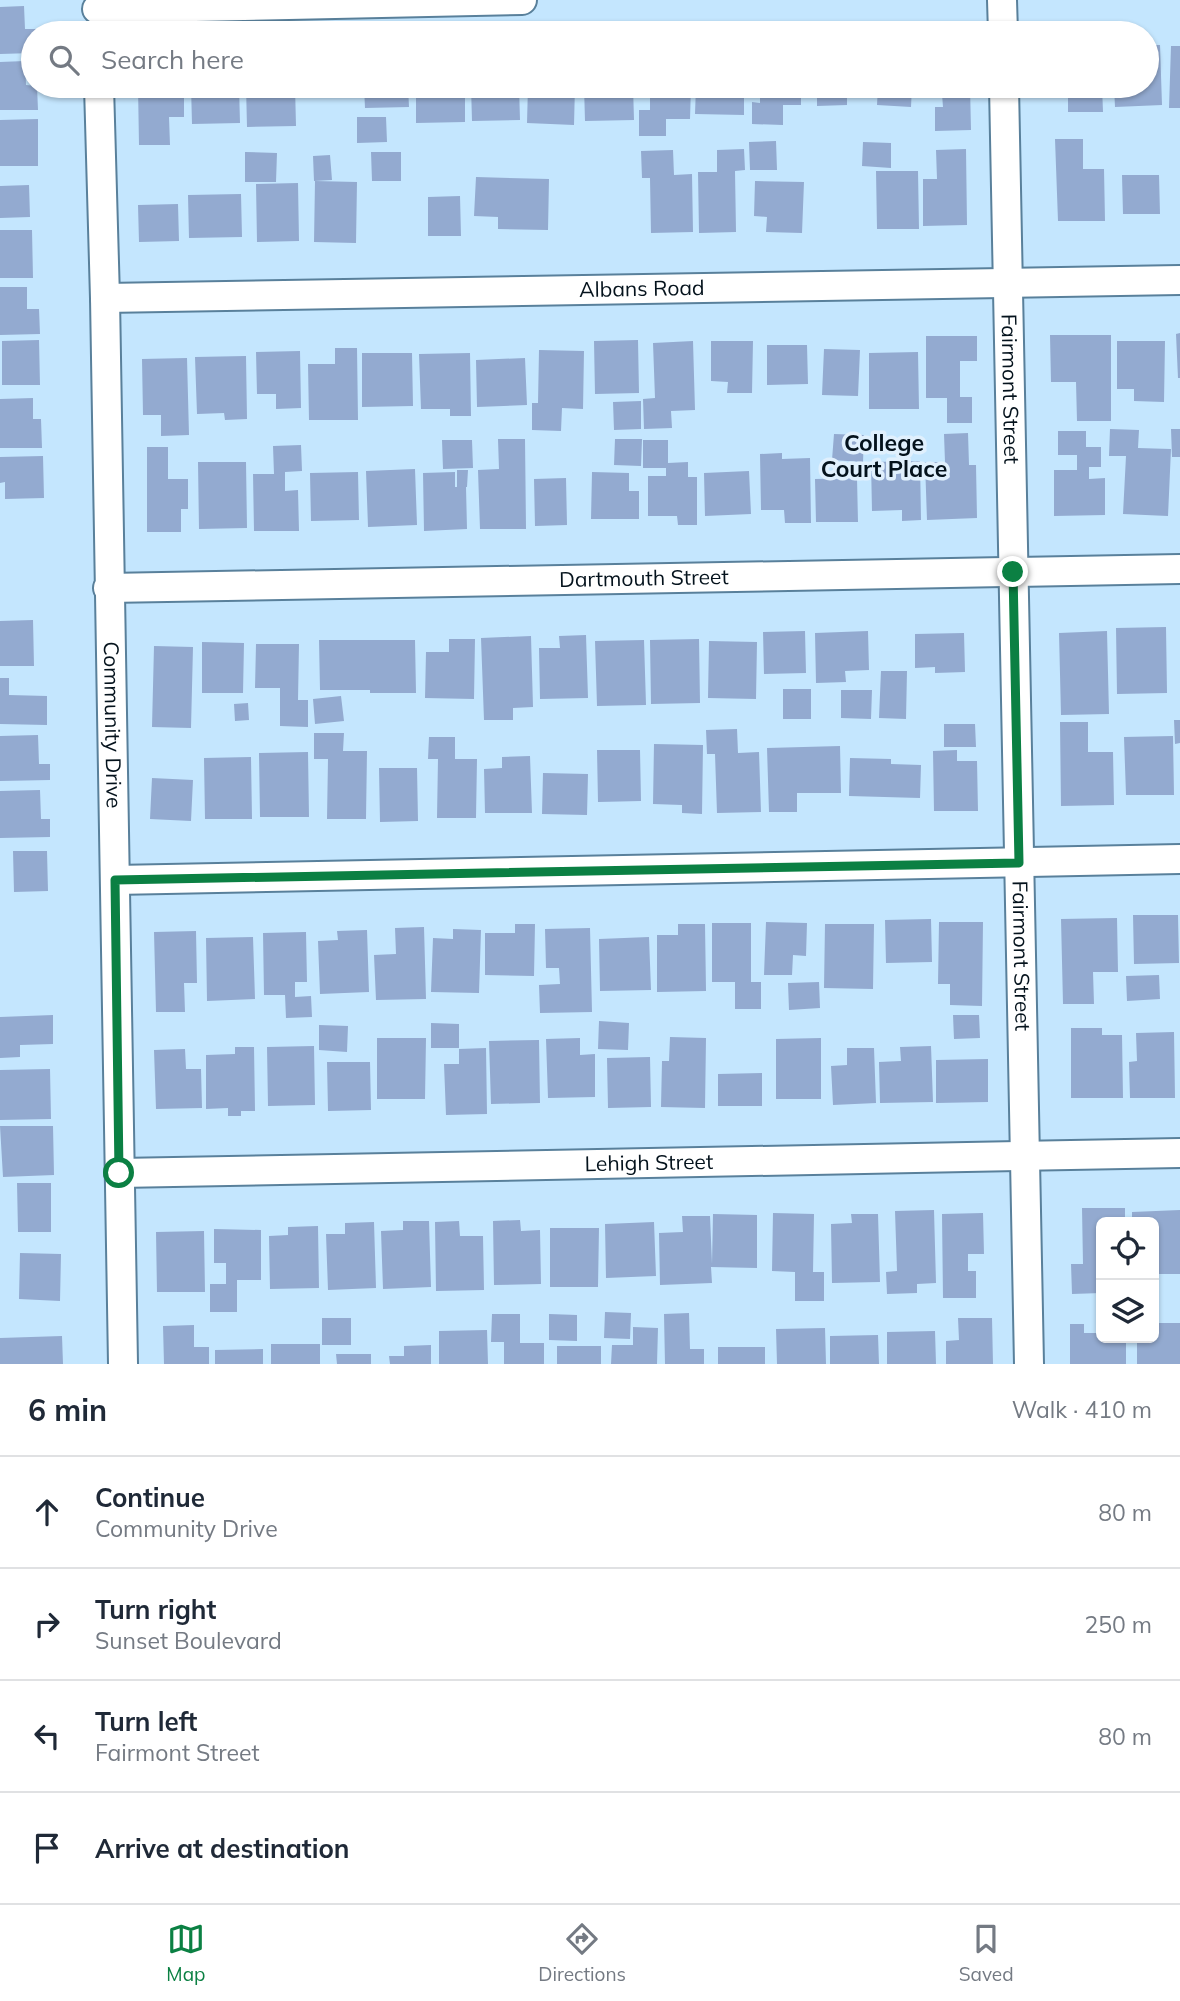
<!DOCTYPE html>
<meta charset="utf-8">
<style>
body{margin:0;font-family:Mulish,sans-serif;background:#f2f2f3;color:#1f2937}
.controls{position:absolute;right:21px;bottom:21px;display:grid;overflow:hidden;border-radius:10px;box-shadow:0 2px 5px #0004}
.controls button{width:63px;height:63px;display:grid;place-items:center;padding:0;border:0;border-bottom:2px solid #e0e1e3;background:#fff;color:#1f2937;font:35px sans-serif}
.stop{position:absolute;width:21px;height:21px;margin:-16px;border:5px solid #0b8043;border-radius:50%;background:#fff}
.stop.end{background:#0b8043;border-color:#fff;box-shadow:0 2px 7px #0008}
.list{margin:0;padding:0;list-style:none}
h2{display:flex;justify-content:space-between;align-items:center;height:91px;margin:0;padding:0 28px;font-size:30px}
h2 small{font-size:23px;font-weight:400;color:#747a83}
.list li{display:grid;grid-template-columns:46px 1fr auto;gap:21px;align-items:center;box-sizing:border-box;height:112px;padding:0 28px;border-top:2px solid #e0e1e3}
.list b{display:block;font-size:26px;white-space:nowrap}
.list p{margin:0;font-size:23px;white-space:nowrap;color:#747a83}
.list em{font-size:23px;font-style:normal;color:#747a83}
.icon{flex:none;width:38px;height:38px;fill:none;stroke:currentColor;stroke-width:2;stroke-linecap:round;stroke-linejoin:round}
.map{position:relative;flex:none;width:1180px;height:1364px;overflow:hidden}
.search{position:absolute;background:#fff;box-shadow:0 2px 5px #0004;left:21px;right:21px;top:21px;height:77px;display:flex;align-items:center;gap:18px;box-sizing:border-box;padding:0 24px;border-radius:38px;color:#747a83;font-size:26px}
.sheet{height:539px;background:#fff}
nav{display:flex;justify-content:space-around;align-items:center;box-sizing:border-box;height:98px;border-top:2px solid #e0e1e3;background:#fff;font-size:19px;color:#747a83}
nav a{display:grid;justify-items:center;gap:4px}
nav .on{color:#0b8043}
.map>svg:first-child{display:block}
.building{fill:#93aad0}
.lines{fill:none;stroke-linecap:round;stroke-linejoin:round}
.minor-casing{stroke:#59809b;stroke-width:32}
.minor{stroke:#fff;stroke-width:28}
.route{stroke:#0b8043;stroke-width:9}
.labels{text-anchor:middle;stroke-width:7;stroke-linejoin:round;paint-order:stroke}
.street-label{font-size:21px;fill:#04121c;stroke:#e0f0fd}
.neighbourhood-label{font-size:23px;font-weight:bold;fill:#04121c;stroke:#e0f0fd}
</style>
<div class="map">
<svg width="1180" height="1364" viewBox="0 0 1180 1364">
<rect width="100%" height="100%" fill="#c4e6fe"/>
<!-- building -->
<path class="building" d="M24,6L25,29H36V33H33V53L0,54V7Z
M1147,45H1160L1162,105L1115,107L1114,86H1147Z
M1171,46H1180V108H1169Z
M25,61L26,85L37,86L38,110H0V62Z
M138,86H184V117H169L170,145H139Z
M191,86H239L240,123L192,124Z
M246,86H295L296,126L247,127Z
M305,86H352V92H305Z
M364,86H408L409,107L365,108Z
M416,86H465V122L416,123Z
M471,86H519L520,120L472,121Z
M528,86H575L574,125L527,123Z
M584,86H633L634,120L585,121Z
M650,86H691L690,119H666V136H639V110H650Z
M696,86H744V115L695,114Z
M760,86H801V105H783V125L752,124V102L760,103Z
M817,86H847V105L817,106Z
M878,86H912L911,107L877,105Z
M927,86H970L971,130L935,131V107H943L942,94H928Z
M1045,86H1102L1103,112H1068V96H1045Z
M357,117H386L387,142L357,143Z
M38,119V166H0V120Z
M1055,139H1083V169H1104L1105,221H1058Z
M776,141L777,170H750L749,142Z
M863,142L891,143V168L862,166Z
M744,149L745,170L735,171L736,232L699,233L698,172H717V150Z
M966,149L967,225L923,226V179H937L936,150Z
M673,150L674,175L692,174L693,232L651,233L650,178H642L641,151Z
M245,152L277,153L276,182H245Z
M371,152H401V181H372Z
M330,155L332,180L314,181L313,156Z
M876,171H918L919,229H877Z
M1122,175H1159L1160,214H1123Z
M476,177L549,179L548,230L498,229V217L474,216Z
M315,181L357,182L356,243L314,242Z
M755,181L804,182L802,233L766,232L767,217L754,216Z
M298,183L299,241L257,242L256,184Z
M29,185L30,217L0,218V186Z
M241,194L242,237L189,238L188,195Z
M460,196L461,236H428V197Z
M178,204L179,241L139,242L138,205Z
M0,230H32L33,278H0Z
M0,287H27V309H39L40,334L0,335Z
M1180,333V378H1178L1176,334Z
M1050,335H1111V421H1077L1076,382H1051Z
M926,336H977V361H960V397H972V423H947V398H926Z
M39,340L40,385H2V341Z
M638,340L639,393L595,394L594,341Z
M693,341L695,410L671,411L672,428L644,429L643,399L655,398L653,343Z
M711,341H753L752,393H727L728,382L711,381Z
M1117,341H1165L1164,402L1134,401V389H1117Z
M767,345H807L808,384L767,385Z
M335,348H357L358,420H309L308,364H335Z
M824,349L860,350L858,396L822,395Z
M539,350L584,351L583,409L562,408L561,431L532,430V403H538Z
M300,351L301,408L276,409V394H257L256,352Z
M918,352L919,409H869V353Z
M362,353H412L413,406L362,407Z
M470,353L471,416H450V409H421L419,354Z
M246,356L247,419L225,420L224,413L197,414L195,357Z
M187,358L189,435L161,436V415H143L142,359Z
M525,358L527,405L477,407L476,360Z
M33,398V419H41L42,448H0V399Z
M641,401V429L614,430L613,402Z
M1110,429L1139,430L1138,448L1171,449L1168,516L1123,514L1126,456H1109Z
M1171,429H1180V457H1172Z
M1058,431H1086V447H1101V467H1089V479L1105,478V515L1054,516V470H1077V455H1058Z
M968,433L969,465H976L977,518L927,520L925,462H945L944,434Z
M834,434L864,435L863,462L832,460Z
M498,439H525L526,529H480L478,470L499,469Z
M615,439H642L641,466L614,465Z
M442,440H472L473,468L443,469Z
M643,440H668V463L688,462V477H697V525H678L677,516H648V476H666V468H643Z
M301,445L302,471L285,472V491L298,490L299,531H254L253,474H274L273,446Z
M147,447H168V479H188V509H181V532H147Z
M782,453V459L810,458L811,523H785L784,510H761L760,454Z
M43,456L44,498L5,499V482L0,483V457Z
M920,461L921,520L902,521V510L872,511L871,462Z
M198,462H246L247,528L199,529Z
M415,469L417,525L368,527L366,471Z
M457,470H468L467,487H466L467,529L424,531L423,473L455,472V487H457Z
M749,471L751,514L705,516L704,473Z
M358,472L359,520L311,521L310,473Z
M592,472L629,473V491H639V519H591Z
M566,478L567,525L535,526L534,479Z
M857,478L858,522H816L815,479Z
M33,620L34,666H0V621Z
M1166,627L1167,693L1117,694L1116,628Z
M805,631L806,673L764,674L763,632Z
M868,631L869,670L845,671L846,682L816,683L815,633Z
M1107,631L1109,714L1061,715L1059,633Z
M964,633L965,672L935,673V667L915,668V634Z
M586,635L588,698L540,699L539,648H560L559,636Z
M531,636L533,707L513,708V720H484L481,638Z
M449,639H475L474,699L425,698L426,652H449Z
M699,639L700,703L651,704L650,640Z
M319,640H415L416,693H370V690H320Z
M644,640L646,705L597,706L595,641Z
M709,641L757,642L756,699L708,698Z
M202,642L244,643L243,693H202Z
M256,644H299L298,700H308V727L280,726V688H255Z
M154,646L193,647L191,728L152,727Z
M881,671H907L906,719L879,718Z
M0,678H9V695L47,696V725L0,724Z
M783,689H811V719H783Z
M841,690H872L871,719L841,718Z
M341,696L344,721L315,724L313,699Z
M248,703L249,720L235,721L234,704Z
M1174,720H1180V743L1175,744Z
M1060,722H1088V752H1113L1114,805L1061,806Z
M944,724H975L976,747H944Z
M737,729L738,753L759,752L761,812L717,813L715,754H707L706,730Z
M314,733H344L343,751H367L366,819H327L328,759H314Z
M38,735L39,764H50V780L0,781V736Z
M1173,736L1174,795H1126L1124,737Z
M429,737H455V759H477L476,818H437L438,759H428Z
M654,744L703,745L702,814L682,813V805L653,804Z
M840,746L841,793H797V812H769L767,748Z
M597,750H640L641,801L598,802Z
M957,750V761H977L978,811H934L933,751Z
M308,752L309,817H260L259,753Z
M530,756L532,813H485L484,769L502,768V757Z
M251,757L252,819H205L204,758Z
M850,758L891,759V764L921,765L920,798L849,796Z
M379,768H417L418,821L380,822Z
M543,773L588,774L587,815L542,814Z
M152,778L193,780L191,821L150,819Z
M40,790L41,819H50V837L0,838V791Z
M13,851H47L48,891L14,892Z
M1133,915H1178L1179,963L1134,964Z
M1117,918L1118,972H1093L1094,1004H1063L1061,919Z
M931,919L932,962L886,963L885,920Z
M766,922L807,923L806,956L793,955L792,975H764Z
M939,922H983L982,1006L950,1005V984H938Z
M712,923H751V982H761V1009H735V982H712Z
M515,924H535L534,976L485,975V933H515Z
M678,924H705L706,991L657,992V935H678Z
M825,924H874L873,989L824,988Z
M424,927L426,999L376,1000L374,955L396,954L395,928Z
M590,928L592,1012L540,1013L539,985L560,984L559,968H546L545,929Z
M453,929L481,930L479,993L431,992L433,938L453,939Z
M367,930L369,992L320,994L318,941L338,940L337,931Z
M196,931L197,983H184L185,1012H156L154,932Z
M306,932L307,982H295V997L311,996L312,1017L286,1018L285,995H264L263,933Z
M253,937L255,999L207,1001L206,938Z
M649,937L651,990L600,991L599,939Z
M1159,975L1160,999L1127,1001L1126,976Z
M819,982L820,1008L789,1010L788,983Z
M53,1015V1044L20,1045V1057L0,1058V1017Z
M953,1015H979L980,1038L954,1039Z
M599,1021L629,1023L628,1050L598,1049Z
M431,1023L459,1024V1048H431Z
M319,1025L348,1026L347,1052L319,1050Z
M1071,1028H1102V1035H1122L1123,1098H1071Z
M1174,1032L1175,1098H1130L1129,1062L1137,1061L1136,1033Z
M670,1037L706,1038L705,1108L661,1107L662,1061H669Z
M377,1038H426L425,1099H377Z
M580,1038V1055L595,1054V1097L548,1098L546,1039Z
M821,1038V1099H776V1039Z
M539,1040L540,1103L491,1104L489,1041Z
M314,1046L315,1105L268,1106L267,1047Z
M931,1046L933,1102L880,1103L879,1062L901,1061L900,1047Z
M235,1047H254L255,1111H241V1116H228V1108L206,1109V1055L235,1054Z
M486,1048L487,1114L446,1115L444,1064H459V1049Z
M847,1048H874L876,1103L833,1105L831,1066L847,1065Z
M185,1049L186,1069H201L202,1108L156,1109L154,1050Z
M650,1057L651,1107L608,1108L607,1058Z
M988,1059V1102L936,1103V1060Z
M327,1062H370L371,1110L328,1111Z
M50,1069L51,1119L0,1120V1070Z
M762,1073V1106H718V1074Z
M0,1126H53L54,1175L3,1177Z
M17,1183H51V1232H18Z
M1082,1208H1125V1222H1101V1293L1072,1294L1071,1264H1083Z
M934,1210L936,1283L917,1284V1293L887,1294L886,1272L897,1271L895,1211Z
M1180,1210V1274H1154V1222H1132V1212Z
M773,1213L814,1214L813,1272H824V1301H795V1272L772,1271Z
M983,1213L984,1254H968V1271H976V1298H943L942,1214Z
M713,1214L757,1215V1268L711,1267L712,1283L660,1285L659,1233L683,1232L682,1216H710L712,1264Z
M851,1214H878L880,1282L832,1283L831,1224L852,1223Z
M520,1220L521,1231L540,1230L541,1284L494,1285L493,1221Z
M403,1221H429L431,1287L383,1289L381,1231L403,1230Z
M459,1221L460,1236H483L484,1290L436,1291L435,1222Z
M374,1222L376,1288L328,1290L326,1234H345V1223Z
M654,1222L656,1276L606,1278L605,1224Z
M318,1226L319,1288L270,1289L269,1236L288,1235V1227Z
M550,1228H599L598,1287H550Z
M214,1229L261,1230V1280H237V1312H210V1284H226V1263H214Z
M204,1231L205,1292H157L156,1232Z
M20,1253L61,1254L60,1301L19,1299Z
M605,1312L631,1313L630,1339L604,1338Z
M689,1313L690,1349H704V1364H665L664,1314Z
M492,1314H520V1343H544V1364H504V1342H491Z
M549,1314L577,1315V1341L549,1340Z
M322,1318H351V1345H322Z
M958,1318H992L993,1364H946V1341L959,1340Z
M1154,1323H1180V1364H1137V1338H1154Z
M1070,1324H1084V1333H1101V1338H1126V1364H1070Z
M194,1325V1347H209V1364H164L163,1326Z
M633,1327L658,1328L657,1364H611L612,1345H633Z
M825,1328L826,1364H777L776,1329Z
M487,1330L488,1364H439V1331Z
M935,1331L936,1364H887V1332Z
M878,1335L879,1364H830V1336Z
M62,1336L63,1364H0V1338Z
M271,1344H320V1364H271Z
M431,1345V1364H390L389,1356H404V1346Z
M557,1346H601V1364H557Z
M718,1347H765V1364H718Z
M263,1349V1364H215V1350Z
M336,1354H371V1364H337Z"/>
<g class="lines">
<defs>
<g id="minor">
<path d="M1002,0L1003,33"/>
<path d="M97,9L522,0"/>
<path id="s1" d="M99,86L105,298L123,1364"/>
<path id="s2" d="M1004,86L1029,1364"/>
<path id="s3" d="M105,298L1180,280"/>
<path id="s4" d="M108,588L1180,569"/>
<path d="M115,880L1180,859"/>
<path id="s5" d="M119,1173L1180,1153"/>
</g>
</defs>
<!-- minor casing -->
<use href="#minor" class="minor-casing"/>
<!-- minor -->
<use href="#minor" class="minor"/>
</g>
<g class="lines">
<!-- route -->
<path class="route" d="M119,1173L115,880L1019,863L1013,572"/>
</g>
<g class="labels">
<!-- street labels -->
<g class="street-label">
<text dy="7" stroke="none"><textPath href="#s3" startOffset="537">Albans Road</textPath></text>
<text dy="7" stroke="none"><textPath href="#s2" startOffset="303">Fairmont Street</textPath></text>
<text dy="7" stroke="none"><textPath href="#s4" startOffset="536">Dartmouth Street</textPath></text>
<text dy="7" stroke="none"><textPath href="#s1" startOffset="639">Community Drive</textPath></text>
<text dy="7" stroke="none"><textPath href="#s2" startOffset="870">Fairmont Street</textPath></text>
<text dy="7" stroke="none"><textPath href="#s5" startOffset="530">Lehigh Street</textPath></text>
</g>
<!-- neighbourhood labels -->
<g class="neighbourhood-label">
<text x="884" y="451">College<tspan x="884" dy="26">Court Place</tspan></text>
</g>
</g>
</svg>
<div class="controls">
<button><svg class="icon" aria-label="locate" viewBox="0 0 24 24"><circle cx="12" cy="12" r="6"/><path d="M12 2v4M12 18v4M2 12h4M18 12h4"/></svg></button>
<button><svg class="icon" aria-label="layers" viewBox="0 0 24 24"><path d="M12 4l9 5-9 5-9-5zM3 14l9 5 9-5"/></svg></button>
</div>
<div class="stop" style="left:119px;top:1173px"></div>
<div class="stop end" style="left:1013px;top:572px"></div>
<div class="search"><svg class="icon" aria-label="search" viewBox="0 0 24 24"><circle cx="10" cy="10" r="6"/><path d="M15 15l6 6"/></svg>Search here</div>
</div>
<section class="sheet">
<h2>6 min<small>Walk · 410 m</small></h2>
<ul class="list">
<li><svg class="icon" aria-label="ahead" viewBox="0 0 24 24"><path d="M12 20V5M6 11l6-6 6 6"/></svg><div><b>Continue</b><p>Community Drive</p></div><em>80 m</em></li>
<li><svg class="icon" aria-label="right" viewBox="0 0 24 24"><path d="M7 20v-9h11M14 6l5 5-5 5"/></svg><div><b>Turn right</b><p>Sunset Boulevard</p></div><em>250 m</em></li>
<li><svg class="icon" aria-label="left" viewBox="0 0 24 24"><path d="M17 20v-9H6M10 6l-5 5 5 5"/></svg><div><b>Turn left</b><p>Fairmont Street</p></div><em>80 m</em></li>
<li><svg class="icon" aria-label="arrive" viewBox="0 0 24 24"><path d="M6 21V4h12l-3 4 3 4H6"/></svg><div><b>Arrive at destination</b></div></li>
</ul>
</section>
<nav>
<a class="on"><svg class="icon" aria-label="map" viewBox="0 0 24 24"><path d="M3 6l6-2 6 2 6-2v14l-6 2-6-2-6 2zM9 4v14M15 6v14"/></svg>Map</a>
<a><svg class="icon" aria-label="directions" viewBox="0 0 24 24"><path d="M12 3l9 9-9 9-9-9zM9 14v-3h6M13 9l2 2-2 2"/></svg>Directions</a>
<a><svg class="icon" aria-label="saved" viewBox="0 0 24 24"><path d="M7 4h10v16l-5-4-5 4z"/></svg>Saved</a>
</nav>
